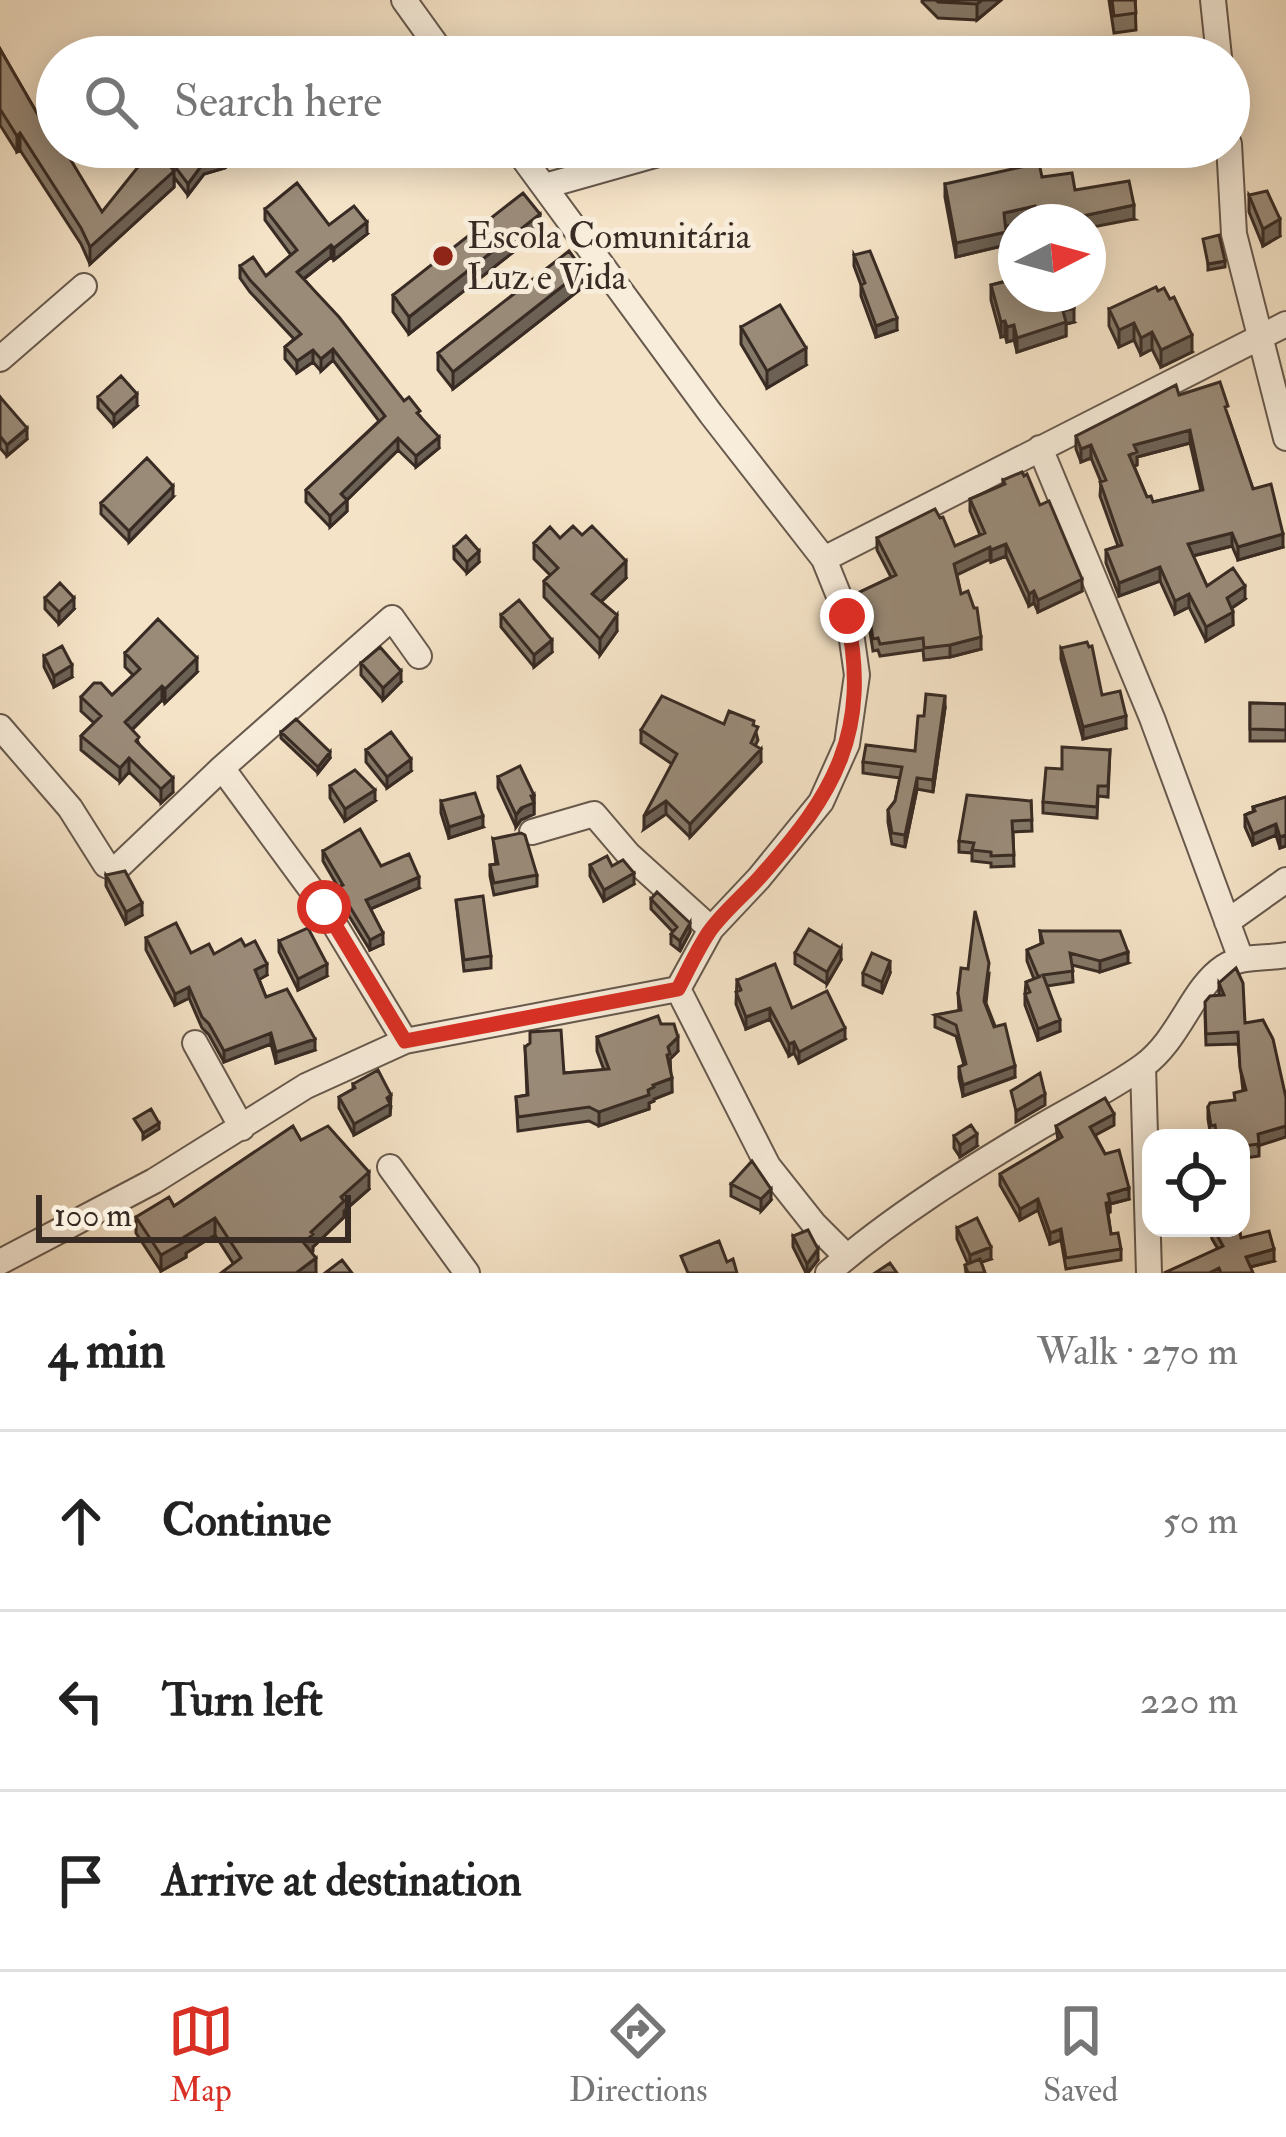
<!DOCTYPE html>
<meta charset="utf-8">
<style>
body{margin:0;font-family:"IM FELL Double Pica",serif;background:#f2f2f2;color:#222}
.controls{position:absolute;right:36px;bottom:36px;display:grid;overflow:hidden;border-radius:24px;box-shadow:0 6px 30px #0003}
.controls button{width:108px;height:108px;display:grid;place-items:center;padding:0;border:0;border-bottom:3px solid #e0e0e0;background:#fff;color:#222;font:60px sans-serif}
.compass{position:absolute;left:998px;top:204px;width:108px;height:108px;border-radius:50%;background:#fff;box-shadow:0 6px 30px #0003;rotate:84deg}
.scale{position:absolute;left:36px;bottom:30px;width:315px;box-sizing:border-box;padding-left:12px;border:6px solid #382b24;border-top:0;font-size:33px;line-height:42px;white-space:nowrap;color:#382b24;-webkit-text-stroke:9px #f8eddb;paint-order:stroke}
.stop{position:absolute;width:36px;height:36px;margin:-27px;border:9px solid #d93025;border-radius:50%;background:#fff}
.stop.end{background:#d93025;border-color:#fff;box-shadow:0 3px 12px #0008}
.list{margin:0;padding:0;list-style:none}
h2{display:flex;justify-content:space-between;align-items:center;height:156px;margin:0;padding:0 48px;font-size:51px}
h2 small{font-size:39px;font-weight:400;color:#767676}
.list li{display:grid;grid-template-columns:78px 1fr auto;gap:36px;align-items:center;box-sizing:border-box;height:180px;padding:0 48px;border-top:3px solid #e0e0e0}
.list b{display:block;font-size:45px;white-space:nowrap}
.list em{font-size:39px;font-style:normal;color:#767676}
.icon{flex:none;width:66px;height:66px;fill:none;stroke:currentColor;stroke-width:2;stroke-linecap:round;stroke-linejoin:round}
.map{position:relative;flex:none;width:1286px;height:1273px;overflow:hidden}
.search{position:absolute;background:#fff;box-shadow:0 6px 30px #0003;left:36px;right:36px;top:36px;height:132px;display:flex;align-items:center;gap:30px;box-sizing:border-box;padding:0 42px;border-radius:66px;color:#767676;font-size:45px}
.sheet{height:696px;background:#fff}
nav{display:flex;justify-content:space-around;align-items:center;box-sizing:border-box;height:168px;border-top:3px solid #e0e0e0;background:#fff;font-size:33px;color:#767676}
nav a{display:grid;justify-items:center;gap:6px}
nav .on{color:#d93025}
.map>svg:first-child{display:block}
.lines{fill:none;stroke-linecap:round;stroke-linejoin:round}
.street-casing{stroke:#67594d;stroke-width:28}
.street{stroke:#f8eddb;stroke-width:24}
.wall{fill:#847868;stroke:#382b24;stroke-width:3;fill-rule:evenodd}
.shaded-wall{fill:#6c6155;stroke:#382b24;stroke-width:3}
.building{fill:#9a8b79;stroke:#382b24;stroke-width:3;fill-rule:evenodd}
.route{stroke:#d93025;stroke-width:15}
.poi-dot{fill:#8f2418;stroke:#f8eddb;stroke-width:4.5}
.labels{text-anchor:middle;stroke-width:10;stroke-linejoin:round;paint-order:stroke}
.poi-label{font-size:36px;fill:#382b24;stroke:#f8eddb;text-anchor:start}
</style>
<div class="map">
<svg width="1286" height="1273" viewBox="0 0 1286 1273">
<rect width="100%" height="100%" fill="#f5e3c7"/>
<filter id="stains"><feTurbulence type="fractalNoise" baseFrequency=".00167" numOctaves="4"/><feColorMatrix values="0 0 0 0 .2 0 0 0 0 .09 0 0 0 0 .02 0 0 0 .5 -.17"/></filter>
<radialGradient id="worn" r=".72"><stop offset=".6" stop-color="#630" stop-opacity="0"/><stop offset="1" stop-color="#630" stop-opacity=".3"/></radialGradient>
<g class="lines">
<defs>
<path id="street" d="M404,0L445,57
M1213,0L1219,57
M1010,57L1028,55L1100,57
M1229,144L1234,234L1286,438
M515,147L711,414L824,559L847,616L852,640L857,675L847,744L821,802L759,878L711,929L678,989L768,1166L814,1224L847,1257
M545,186L683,147
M0,359L84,286
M1040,448L1152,718L1241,959
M824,559L1286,324
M0,727L70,808L106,865L116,869L222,768L392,618L419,656
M222,768L324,907L405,1041
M532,832L594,814L629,855L711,929
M1227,922L1286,880
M195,1043L242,1128
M1143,1066L1149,1273
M390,1167L467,1273
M0,1262L154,1181L306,1086L405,1041L678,989
M828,1273C892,1217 968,1170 1040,1127C1074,1107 1111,1089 1143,1066C1180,1039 1192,988 1224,967C1241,955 1266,959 1286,955"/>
</defs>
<!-- street casing -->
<use href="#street" class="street-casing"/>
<!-- street -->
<use href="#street" class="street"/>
</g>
<!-- wall -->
<path class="wall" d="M922,0H1001L977,20L938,18L922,2Z
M1109,0H1137H1135L1136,30L1114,33Z
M0,49L45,127L102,212L173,169V164L251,147L225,168L204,174L188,195L174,177V187L90,264L81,244L20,150L17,152L0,125Z
M1042,177L1075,190L1134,219L1088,222L1058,220L1036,222L1035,220L1016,222V224L1006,226V245L956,257L945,197V184Z
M1249,195L1280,236L1263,246L1249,212Z
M265,209L367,234L334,260L331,257L304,279L404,401L420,416L439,448L416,467L398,450L347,500V511L330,527L306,502V490L379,421L333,360L321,371L313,362L297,373L285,359V347L294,339L250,292L240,278V266L266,276L291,255L265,220Z
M540,231L409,334L393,312V295Z
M854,255L897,330L876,337L861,296V285L854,266Z
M1006,276L1074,322L1066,324V336L1017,352L1014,340L1007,342L1005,336L1001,337L991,300V285L1006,281Z
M583,287L453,389L438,370V353Z
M1109,309L1192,352L1161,367L1152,349L1141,355L1134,340L1119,347L1109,326Z
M741,327L806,365L767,388L741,344Z
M1179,395L1228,416L1253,489L1283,547L1238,560L1232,546L1193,556L1207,586L1245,599L1232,608L1233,625L1206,641L1189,607L1175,614L1160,581L1119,596L1106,563V550L1118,546L1100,496L1101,482L1091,458L1081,462L1076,449V436ZM1190,443L1201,491L1153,502L1147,497L1134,466L1137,465V457Z
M0,397L27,439L7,456L0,448Z
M98,397L137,406L114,426L98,408Z
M1003,480L1040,505L1082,591L1038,612L1034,603L1029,606L1006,556L991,562L990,559L957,575L961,594L981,649L950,657L924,660L923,650L880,656L878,650L873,651L870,632L860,604V592L891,577L877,550V538L955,546L980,535L970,511V499L1003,485Z
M173,497L129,542L101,514V503Z
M560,538L626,578L601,602L617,631L600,655L544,597V581L550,575L534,559V543Z
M454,547L479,562L467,573L454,559Z
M45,598L74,609L59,624L45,609Z
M501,615L552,652L534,667L501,627Z
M1061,648L1102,695L1126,728L1083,739L1061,659Z
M125,653L197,672L165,703L162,700L132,730L139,744L173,792L161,803L129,772L120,782L81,750V736L94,723L81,711V697L112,695L133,675L125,667Z
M44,656L72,677L54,687L44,667Z
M361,663L401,682L383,700L361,675Z
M1250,703L1286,704V741H1250Z
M945,708L933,792L917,789L905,847L892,844L888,822V810L895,801L900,778L863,773V762L915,751L924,716Z
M724,724L754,725L758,740L755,746L761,762L690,837L666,814L644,829L672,764L641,743V730Z
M281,732L330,758L318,773L281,738Z
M366,750L411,771L387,788L366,762Z
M1110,750L1108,797L1098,796L1097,818L1043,813V802L1062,769Z
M498,777L534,795V814L521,820L516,827L498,788Z
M330,786L375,801L345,821L330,798Z
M1286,797V846L1280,848L1276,835L1253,845L1245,827V815L1253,811V807Z
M441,801L483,827L449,838L441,813Z
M1031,801L1032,831L1013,832L1014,866L991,867V863L972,861V853L959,852V841Z
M493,839L537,875V886L494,895L490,876V865L496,864Z
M323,851L381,866L419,888L370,909L383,944L370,950L338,898V887L323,861Z
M590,865L612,866L634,884L604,901L590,876Z
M106,875L142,915L126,924L106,886Z
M651,899L690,932L680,951L671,944V934L673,932L651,909Z
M456,900L491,956V968L464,971Z
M1040,931L1128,963L1100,972L1072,965L1073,982L1047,986L1060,1031L1038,1040L1025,1005V994L1026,982L1034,979L1027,961V950L1041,944Z
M146,938L191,953L214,954L245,946L267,975L259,979L266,997L315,1050L276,1063L271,1044L224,1062L209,1035L202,1028L189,998L175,1005L146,950Z
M279,941L327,976L298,990L279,952Z
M795,953L841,960L827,984L795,964Z
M863,973H890L882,993L863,985Z
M989,974L986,1003L1015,1077L963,1096L959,1078V1067L964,1065L956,1036L935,1027V1015L959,1011L958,993Z
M737,980L792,1008L845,1039L799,1063L794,1053L789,1056L770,1019L746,1029L736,1004Z
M1219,983L1245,1023L1259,1145V1156L1245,1158L1246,1179L1241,1180V1138L1211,1137L1208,1119V1107L1235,1100L1243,1091L1238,1044L1206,1045L1205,1014L1219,995Z
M661,1024L678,1051L670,1059L672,1092L654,1099V1101L649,1103V1109L599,1126L589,1121L518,1131L516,1097L527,1095L525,1047L564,1073L604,1070L597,1051V1037Z
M353,1084L391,1106L390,1115L354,1135L339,1108V1097L353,1089Z
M1114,1125L1095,1135L1129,1199L1110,1204V1212L1108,1213L1111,1234L1121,1249V1260L1066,1269L1061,1240L1050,1244L1038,1210L1020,1220L1000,1185V1174L1058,1140L1056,1126Z
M954,1136L977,1146L960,1157L954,1148Z
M301,1140L369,1189L344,1211V1217L313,1247L312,1252L316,1273L233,1263L215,1235L186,1253V1257L161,1271L136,1233V1217L174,1206Z
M731,1184L771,1200L761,1211L731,1196Z
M957,1228L991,1259L981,1262L985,1273H966L965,1265L968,1264L957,1239Z
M1210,1228H1239L1241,1238L1274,1261L1250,1267L1253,1273H1164L1218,1249L1212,1239Z
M793,1236L818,1260L808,1273H806L793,1247Z"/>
<!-- shaded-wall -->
<path class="shaded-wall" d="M982,0H1001L977,20V4Z
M20,133V150L17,152V136Z
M237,147H251L225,168L204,174L188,195V184L204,162Z
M174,171V187L90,264V247Z
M1134,205V219L1088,228V222H1064V220Z
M1035,206V220L1016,222V224L1004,227V213Z
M1058,207V220L1038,222V215Z
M540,214V231L409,334V317Z
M1280,219V236L1263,246V229Z
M367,222V234L334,260V248Z
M1006,232V245L956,257V243Z
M331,245V257L297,284V272Z
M1225,261V267L1208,270V264Z
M583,270V287L453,389V372Z
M1074,308V322L1066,324V336L1017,352V338L1063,311Z
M897,318V330L876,337V326Z
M1005,321V336L1001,337V322Z
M1134,323V340L1119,347V330Z
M1014,325V340L1007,342V327Z
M1152,332V349L1141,355V338Z
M1192,335V352L1161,367V350Z
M806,348V365L767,388V371Z
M333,349V360L321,371V359Z
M313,350V362L297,373V361Z
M137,394V406L114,426V415Z
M27,428V439L7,456V445Z
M1190,430V443L1137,457V465L1129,468V455L1134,445Z
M439,437V448L416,467V456Z
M398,438V450L347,500V511L330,527V516L341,494Z
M1091,445V458L1081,462V449Z
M173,486V497L129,542V531Z
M1232,533V546L1188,557V544Z
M1283,534V547L1238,560V547Z
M1006,544V556L991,562V550Z
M990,547V559L954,576V564Z
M479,551V562L467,573V562Z
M626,561V578L592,610V594Z
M1160,567V581L1119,596V583Z
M1082,579V591L1038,612V600Z
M1245,586V599L1227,611V598Z
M1034,591V603L1029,606V594Z
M1189,594V607L1175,614V601Z
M74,598V609L59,624V612Z
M1233,612V625L1206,641V627Z
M617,615V631L600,655V639Z
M981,637V649L950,657V645Z
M552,640V652L534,667V655Z
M197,658V672L165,703V689Z
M72,665V677L54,687V676Z
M401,671V682L383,700V688Z
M162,686V700L125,736V722Z
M945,696V708L933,792V780Z
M1126,716V728L1083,739V727Z
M761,749V762L690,837V824Z
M330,752V758L318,773V767Z
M129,758V772L120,782V768Z
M411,759V771L387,788V777Z
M173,778V792L161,803V789Z
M917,778V789L905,847V835Z
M375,790V801L345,821V809Z
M534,795V814L521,820L516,827V815Z
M666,801V814L644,829V816Z
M483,816V827L449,838V827Z
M1276,824V835L1253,845V834Z
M1286,835V846L1280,848V837Z
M634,873V884L604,901V890Z
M419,877V888L366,911V900Z
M142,903V915L126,924V912Z
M690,923V932L680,951V941Z
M383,933V944L370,950V940Z
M841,948V960L827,984V972Z
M1128,952V963L1100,972V961Z
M890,961V973L882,993V982Z
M267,964V975L255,982V970Z
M327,964V976L298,990V979Z
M189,987V998L175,1005V994Z
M770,1008V1019L746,1029V1017Z
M1060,1020V1031L1038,1040V1029Z
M845,1028V1039L799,1063V1052Z
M271,1033V1044L224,1062V1051Z
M678,1037V1051L670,1059V1068L667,1069L668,1047Z
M315,1039V1050L276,1063V1052Z
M794,1042V1053L789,1056V1044Z
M1015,1066V1077L963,1096V1085Z
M672,1078V1092L654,1099V1101L649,1103V1109L599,1126V1112L648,1090L653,1085Z
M1045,1094V1105L1016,1122V1111Z
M391,1095L390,1115L354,1135V1124Z
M1114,1114V1125L1090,1138V1127Z
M159,1123V1129L143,1139V1133Z
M1286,1126V1137L1258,1146V1134Z
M977,1134V1146L960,1157V1145Z
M369,1172V1189L344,1211V1217L313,1247V1251L304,1259V1243L311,1232L341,1197Z
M1129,1188V1199L1110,1204V1212L1106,1213L1108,1194Z
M771,1189V1200L761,1211V1199Z
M1038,1199V1210L1020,1220V1209Z
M215,1218V1235L186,1253V1257L161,1271V1255L184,1237Z
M1061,1229V1240L1050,1244V1233Z
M991,1247V1259L970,1266V1255Z
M818,1249V1260L807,1273V1264Z
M1274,1249V1261L1246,1268V1257Z
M316,1258V1273H296Z"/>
<!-- building -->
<path class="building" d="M936,0H982L977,4L938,2Z
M1112,0H1135L1136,13L1114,16Z
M0,49L45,127L49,124L57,137V147H63L102,212L154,147L174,171L90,247L81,228L20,133L17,136L0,109Z
M194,147H237L225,156L204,162L188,184L173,164Z
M1039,163L1042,177L1072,173L1075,190L1129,181L1134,205L1064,220L1058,207L1038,215L1035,206L1004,213L1006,232L956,243L945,184Z
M297,183L329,225L354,206L367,222L334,248L331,245L297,272L339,317L404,401L409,397L420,411L417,413L439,437L416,456L398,438L341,494L347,500L330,516L306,490L385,416L333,349L321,359L313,350L297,361L285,347L301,334L250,280L240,266L253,257L266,276L297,250L265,209Z
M1267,191L1280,219L1263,229L1249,195Z
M523,193L540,214L409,317L393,295Z
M1219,235L1225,261L1208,264L1203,239Z
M569,251L583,270L453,372L438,353Z
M870,251L897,318L876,326L861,285L865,283L854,255Z
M1016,273V294H1070L1074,308L1063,311L1066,322L1017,338L1014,325L1007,327L1005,321L1001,322L991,285L1008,281L1006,276Z
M1156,287L1158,291L1164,288L1170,299L1174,297L1192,335L1161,350L1152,332L1141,338L1134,323L1119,330L1109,309Z
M780,305L806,348L767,371L741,327Z
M121,376L137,394L114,415L98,397Z
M1220,382L1228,406L1225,407L1253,489L1271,484L1283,534L1238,547L1232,533L1188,544L1207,586L1233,568L1245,586L1227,598L1233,612L1206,627L1189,594L1175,601L1160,567L1119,583L1106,550L1122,545L1100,482L1106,480L1091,445L1081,449L1076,436L1176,385L1179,395ZM1190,430L1203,490L1153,502L1151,496L1147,497L1129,455L1137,452L1134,445Z
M0,397L27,428L7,445L0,436Z
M147,458L173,486L129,531L101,503Z
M1022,472L1024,476L1027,474L1040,505L1049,501L1082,579L1038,600L1034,591L1029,594L1006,544L991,550L990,547L954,564L961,594L968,591L974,608H977L981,637L950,645L924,648L923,638L880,644L878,638L873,639L870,620L860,592L896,575L877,538L935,509L940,518L943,517L955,546L985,533L970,499L1005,484L1003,480Z
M573,526L582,535L592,526L626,561L592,594L617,615L600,639L544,581L558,568L534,543L550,527L560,538Z
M466,536L479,551L467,562L454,547Z
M60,583L74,598L59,612L45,598Z
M519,600L552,640L534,655L501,615Z
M158,619L197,658L165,689L162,686L125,722L139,737L136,741L173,778L161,789L129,758L120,768L81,736L101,716L81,697L94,683H101L112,695L140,669L125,653Z
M1087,642L1089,647L1092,646L1102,695L1120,691L1126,716L1083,727L1061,648Z
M62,646L72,665L54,676L44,656Z
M380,647L401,671L383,688L361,663Z
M926,694L945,696L933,780L917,778L905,835L892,833L888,810L895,801L902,767L863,762L866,745L915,751L918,716H924Z
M662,696L724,724L729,711L754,721L753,725L758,727L751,743L761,749L690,824L666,801L644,816L677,754L641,730Z
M1250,703L1286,704V730L1250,729Z
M296,719L330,752L318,767L281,732Z
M391,732L411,759L387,777L366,750Z
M1062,747L1110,750L1108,786H1098L1097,807L1043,802L1046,768L1062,769Z
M520,766L534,795L531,796L534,803L521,808L516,815L498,777Z
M355,770L375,790L345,809L330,786Z
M475,793L483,816L449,827L441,801Z
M967,795L1031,801L1032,820L1012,821L1014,855L991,856V852L972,850L974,843L959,841Z
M1286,797V835L1280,837L1276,824L1253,834L1245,815L1255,811L1253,807Z
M360,829L381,866L409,854L419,877L366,900L383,933L370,940L338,887L343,885L323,851Z
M521,833L525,835L537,875L494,883L490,865L498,864L493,839Z
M607,856L612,866L623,860L634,873L604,890L590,865Z
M125,871L142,903L126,912L106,875Z
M657,892L690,923L680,941L671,934L677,927L651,899Z
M483,896L491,956L464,960L456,900Z
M975,911L989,963L984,1001L994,1027L1005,1024L1015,1066L963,1085L959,1067L966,1064L956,1025L935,1015L961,1010L958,993L961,968L968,969Z
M176,923L191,953L209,944L214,954L241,939L245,946L255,941L267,964L255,970L266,997L287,989L315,1039L276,1052L271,1033L224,1051L209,1024L202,1017L189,987L175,994L146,938Z
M308,928L327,964L298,979L279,941Z
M809,929L841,948L827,972L795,953Z
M1040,931H1120L1128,952L1100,961L1070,953L1073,971L1043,975L1060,1020L1038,1029L1025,994L1030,992L1026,982L1041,976H1038L1027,950L1043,943Z
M872,953L890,961L882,982L863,973Z
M775,964L792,1008L827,991L845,1028L799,1052L794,1042L789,1044L770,1008L746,1017L736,992L741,990L737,980Z
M1236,968L1243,983L1245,1023L1263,1020L1273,1039L1286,1098V1126L1258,1134L1259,1144L1243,1146L1246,1168H1241V1138H1217L1215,1125L1211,1126L1208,1107L1210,1103L1235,1100L1234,1093L1246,1090L1240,1068L1238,1032L1206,1034L1205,1002L1210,996L1224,995L1219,983Z
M658,1016L661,1024H674L678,1037L668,1047L670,1054L667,1055L672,1078L653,1085L654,1087L648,1090L649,1095L599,1112L589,1107L518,1117L516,1097L528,1095L525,1047L530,1043V1032L561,1030L564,1073L609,1069L597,1037Z
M378,1070L391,1095L387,1098L390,1104L354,1124L339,1097L355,1088L353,1084Z
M1040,1073L1045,1094L1016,1111L1011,1091Z
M1105,1098L1114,1114L1090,1127L1105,1154L1119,1150L1129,1188L1108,1194L1110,1202L1106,1203L1111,1234L1118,1233L1121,1249L1066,1258L1061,1229L1050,1233L1038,1199L1020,1209L1000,1174L1062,1137L1056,1126Z
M151,1109L159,1123L143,1133L134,1119Z
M971,1125L977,1134L960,1145L954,1136Z
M293,1126L301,1140L328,1126L369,1172L341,1197L344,1201L311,1232L313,1234L304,1243L316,1258L296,1273H221L241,1258L215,1218L184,1237L186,1241L161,1255L136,1217L169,1197L174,1206Z
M752,1161L771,1189L761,1199L731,1184Z
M977,1218L991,1247L970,1255L957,1228Z
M1213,1228H1239L1241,1238L1269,1231L1274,1249L1246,1257L1253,1273H1221L1219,1268L1209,1273H1164L1223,1246Z
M808,1230L818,1249L807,1264L793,1236Z
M719,1241L727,1262L733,1259L737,1273H688L681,1256Z
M980,1259L985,1273H968L965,1265Z
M342,1260L352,1273H325Z
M890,1263L897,1273H875Z"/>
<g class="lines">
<!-- route -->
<path class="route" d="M324,907L405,1041L678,989C688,970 697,950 709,932C723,912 744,895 760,877C835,793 871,732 847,616"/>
</g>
<!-- markers -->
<circle class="poi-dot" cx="443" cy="256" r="12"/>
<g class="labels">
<!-- poi labels -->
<g class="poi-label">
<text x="467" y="248">Escola Comunitária<tspan x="467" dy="41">Luz e Vida</tspan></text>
</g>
</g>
<rect width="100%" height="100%" filter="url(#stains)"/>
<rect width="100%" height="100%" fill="url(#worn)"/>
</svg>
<div class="controls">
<button><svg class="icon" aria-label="locate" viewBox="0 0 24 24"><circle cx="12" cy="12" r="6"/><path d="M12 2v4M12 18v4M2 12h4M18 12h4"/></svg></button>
</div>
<svg class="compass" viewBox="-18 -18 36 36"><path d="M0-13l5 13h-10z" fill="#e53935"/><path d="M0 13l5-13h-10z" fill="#767676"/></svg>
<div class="scale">100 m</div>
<div class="stop" style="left:324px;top:907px"></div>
<div class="stop end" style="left:847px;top:616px"></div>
<div class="search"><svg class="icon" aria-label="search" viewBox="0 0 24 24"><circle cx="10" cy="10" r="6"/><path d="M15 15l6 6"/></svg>Search here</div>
</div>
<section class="sheet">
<h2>4 min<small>Walk · 270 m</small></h2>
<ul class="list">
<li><svg class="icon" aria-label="ahead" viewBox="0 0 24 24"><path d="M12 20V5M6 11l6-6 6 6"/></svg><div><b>Continue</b></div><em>50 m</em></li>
<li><svg class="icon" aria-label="left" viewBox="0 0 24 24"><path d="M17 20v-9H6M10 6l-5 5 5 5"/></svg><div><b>Turn left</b></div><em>220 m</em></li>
<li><svg class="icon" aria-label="arrive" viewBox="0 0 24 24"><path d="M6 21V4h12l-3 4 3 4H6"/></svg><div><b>Arrive at destination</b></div></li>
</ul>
</section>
<nav>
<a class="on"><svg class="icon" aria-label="map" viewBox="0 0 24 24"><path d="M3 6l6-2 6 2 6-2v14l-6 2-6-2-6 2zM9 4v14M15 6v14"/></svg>Map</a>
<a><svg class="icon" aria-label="directions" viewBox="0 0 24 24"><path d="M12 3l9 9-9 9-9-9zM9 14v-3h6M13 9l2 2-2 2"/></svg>Directions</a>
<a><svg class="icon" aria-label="saved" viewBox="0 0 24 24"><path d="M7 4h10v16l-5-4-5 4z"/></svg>Saved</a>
</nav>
